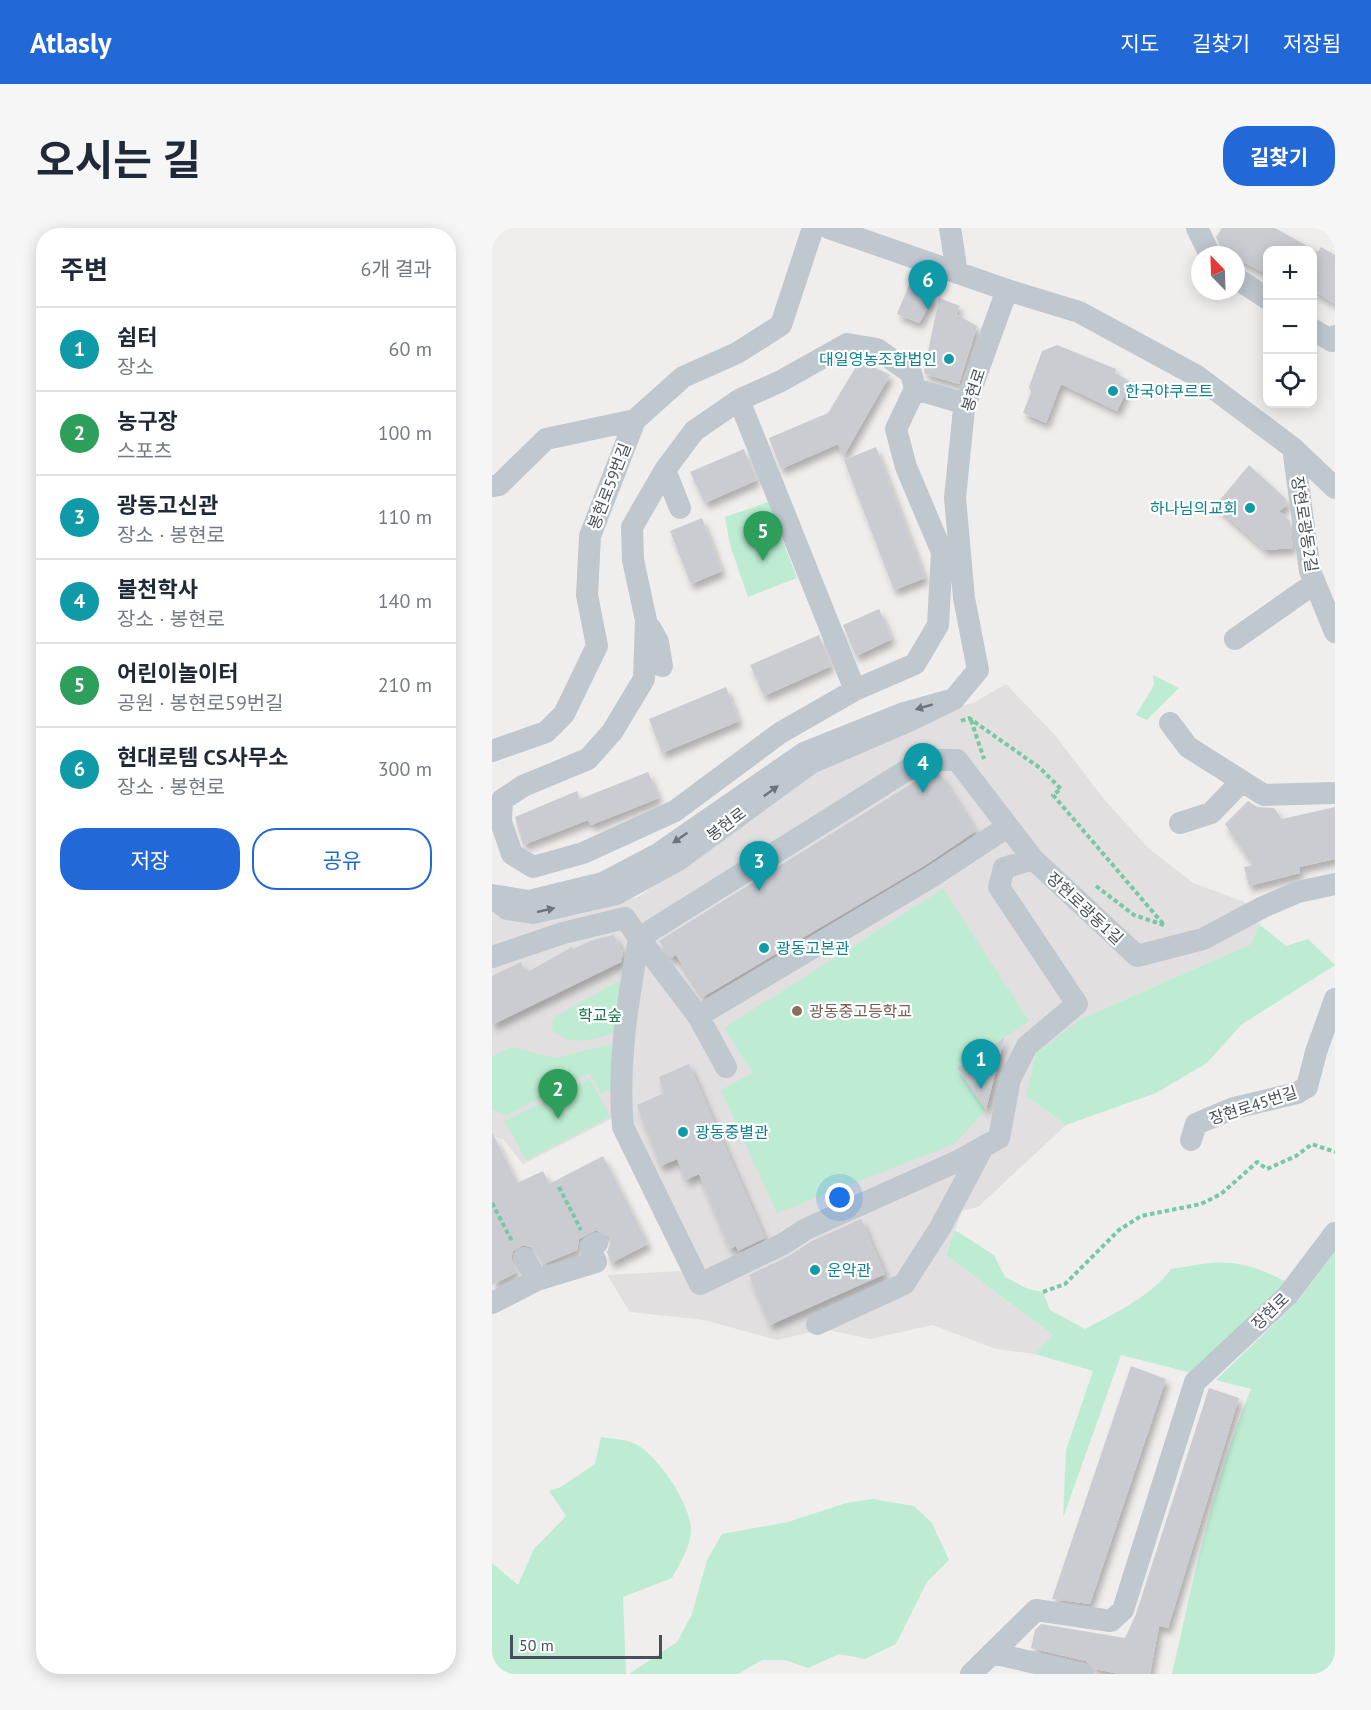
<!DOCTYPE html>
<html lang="ko">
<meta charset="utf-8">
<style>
body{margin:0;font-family:"PT Sans","Noto Sans KR",sans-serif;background:#f6f6f7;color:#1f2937}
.controls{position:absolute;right:18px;top:18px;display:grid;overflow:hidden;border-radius:12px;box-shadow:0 3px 15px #0003}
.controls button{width:54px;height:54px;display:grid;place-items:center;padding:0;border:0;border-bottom:2px solid #e0e1e3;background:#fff;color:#1f2937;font:30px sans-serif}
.compass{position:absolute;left:699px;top:18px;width:54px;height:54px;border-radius:50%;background:#fff;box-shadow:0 3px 15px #0003;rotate:337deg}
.scale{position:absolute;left:18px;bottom:15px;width:152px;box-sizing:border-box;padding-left:6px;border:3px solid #47505a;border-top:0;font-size:16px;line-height:21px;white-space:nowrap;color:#47505a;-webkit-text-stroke:4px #fff;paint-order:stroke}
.you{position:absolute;left:348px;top:970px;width:21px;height:21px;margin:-15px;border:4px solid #fff;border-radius:50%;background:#1a73e8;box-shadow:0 0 0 9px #1a73e833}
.badge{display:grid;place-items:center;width:39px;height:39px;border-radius:50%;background:#2268d6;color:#fff;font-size:20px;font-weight:700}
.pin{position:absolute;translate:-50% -50px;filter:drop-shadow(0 2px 3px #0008)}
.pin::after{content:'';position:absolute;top:32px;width:21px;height:18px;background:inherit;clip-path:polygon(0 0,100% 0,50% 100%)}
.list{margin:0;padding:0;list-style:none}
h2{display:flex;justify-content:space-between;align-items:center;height:78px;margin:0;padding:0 24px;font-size:26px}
h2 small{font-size:20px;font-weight:400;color:#747a83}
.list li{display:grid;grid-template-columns:39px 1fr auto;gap:18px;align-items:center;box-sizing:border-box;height:84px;padding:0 24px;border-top:2px solid #e0e1e3}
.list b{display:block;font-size:22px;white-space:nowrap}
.list p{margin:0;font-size:20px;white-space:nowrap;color:#747a83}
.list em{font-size:20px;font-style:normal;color:#747a83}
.actions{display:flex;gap:12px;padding:18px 24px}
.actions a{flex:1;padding:14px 0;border:2px solid #2268d6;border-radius:24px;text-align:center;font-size:21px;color:#2268d6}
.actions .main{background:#2268d6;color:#fff}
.icon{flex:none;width:33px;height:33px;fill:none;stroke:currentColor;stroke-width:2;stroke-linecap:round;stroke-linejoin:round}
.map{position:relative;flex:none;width:843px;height:1446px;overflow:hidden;border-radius:24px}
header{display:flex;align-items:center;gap:36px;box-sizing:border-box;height:84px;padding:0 30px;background:#2268d6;color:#fff}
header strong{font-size:28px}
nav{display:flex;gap:33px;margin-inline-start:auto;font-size:21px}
.intro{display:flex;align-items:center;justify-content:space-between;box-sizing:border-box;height:144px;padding:0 36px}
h1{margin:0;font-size:42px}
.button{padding:15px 27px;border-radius:24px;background:#2268d6;color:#fff;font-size:21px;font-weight:700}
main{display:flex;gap:36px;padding:0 36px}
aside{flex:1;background:#fff;border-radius:24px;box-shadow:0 3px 15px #0003}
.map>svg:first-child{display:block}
.education{fill:#e1dfdf}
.green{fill:#bdecd2}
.building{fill:#caccd2;filter:url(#shadow)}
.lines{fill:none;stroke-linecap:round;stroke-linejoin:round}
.path{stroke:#77c8a4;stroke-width:4;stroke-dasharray:4.5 3;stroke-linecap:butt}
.minor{stroke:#bfc7cf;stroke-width:22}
.oneway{fill:#6b747d}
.culture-dot{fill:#0f9aa8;stroke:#fff;stroke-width:2}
.education-dot{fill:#8d6e63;stroke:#fff;stroke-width:2}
.labels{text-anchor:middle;stroke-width:4.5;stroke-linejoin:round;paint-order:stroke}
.culture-label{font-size:16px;fill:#0d838f;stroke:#fff;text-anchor:start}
.street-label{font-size:16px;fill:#47505a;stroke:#fff}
.education-label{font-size:16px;fill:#785e54;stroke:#fff;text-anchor:start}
.park-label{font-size:16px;fill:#1b774d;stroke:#fff}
</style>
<header>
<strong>Atlasly</strong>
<nav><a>지도</a><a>길찾기</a><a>저장됨</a></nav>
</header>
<div class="intro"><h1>오시는 길</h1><a class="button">길찾기</a></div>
<main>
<aside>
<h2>주변<small>6개 결과</small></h2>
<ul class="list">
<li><span class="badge" style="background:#0f9aa8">1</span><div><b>쉼터</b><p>장소</p></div><em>60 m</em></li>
<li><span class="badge" style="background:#2e9e5b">2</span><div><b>농구장</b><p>스포츠</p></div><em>100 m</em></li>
<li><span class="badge" style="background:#0f9aa8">3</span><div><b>광동고신관</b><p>장소 · 봉현로</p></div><em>110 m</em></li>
<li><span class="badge" style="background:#0f9aa8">4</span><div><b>불천학사</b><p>장소 · 봉현로</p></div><em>140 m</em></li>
<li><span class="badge" style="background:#2e9e5b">5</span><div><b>어린이놀이터</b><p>공원 · 봉현로59번길</p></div><em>210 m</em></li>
<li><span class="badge" style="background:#0f9aa8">6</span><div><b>현대로템 CS사무소</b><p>장소 · 봉현로</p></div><em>300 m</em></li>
</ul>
<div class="actions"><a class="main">저장</a><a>공유</a></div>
</aside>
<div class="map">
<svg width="843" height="1446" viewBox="0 0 843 1446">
<defs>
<filter id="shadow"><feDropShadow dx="3.5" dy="6" stdDeviation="3" flood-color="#0004"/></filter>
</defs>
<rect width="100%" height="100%" fill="#f0eeed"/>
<!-- education -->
<path class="education" d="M514,456L562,506L612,571L655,619L701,655L753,674L767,696L759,716L589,791L534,868L574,897L486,979L470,983L454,1027L561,1107L543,1126L504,1121L441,1097L378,1111L332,1101L285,1112L212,1092L138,1084L115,1047L190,1043L121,890L31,936L11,911L0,908V679L42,693L146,669L320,542L452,483L481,475Z"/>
<!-- green -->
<path class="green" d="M276,274L305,350L256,369L238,317L233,289Z
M661,447L687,460L655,492L644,487L662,457Z
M451,661L537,793L465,840L494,882L462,916L285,985L229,862L261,845L232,800Z
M767,696L794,718L816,711L843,737L749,797L715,835L664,865L574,897L534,868L544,826L589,791L759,716Z
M134,749L131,802C104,810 84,821 60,802L61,790Z
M124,815L126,858L109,865L97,845L15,887L0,882V829L19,819L64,830Z
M98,851L118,889L34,932L13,893Z
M463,1002L502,1027L513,1049L536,1061L551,1064L558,1082L593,1101C622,1086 659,1068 679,1041C732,1032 745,1029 795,1054L704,1146L629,1127L571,1290L574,1222L601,1143L543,1126L561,1107L454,1027Z
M843,1023V1446H680C701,1351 722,1252 759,1161L724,1152L806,1073Z
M109,1209C120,1211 136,1211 145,1217C166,1228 200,1278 199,1303C198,1320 188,1335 180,1350L131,1369L134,1446H0V1335L26,1357L42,1321L74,1288L57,1263L69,1259L103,1236Z
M381,1271L422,1278L440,1295L457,1332L435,1354L404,1416L373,1431L347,1426L316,1440L293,1432H270L246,1446H137L185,1414L200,1386L215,1332L230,1306L296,1294L354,1275Z"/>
<!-- building -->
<path class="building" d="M730,0H783L826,24L829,19L843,27V76L820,62V22H776V47L744,30V27L730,22L724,9Z
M417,57L443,68L427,95L405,86Z
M447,70L468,78L464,86L485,98L467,156L433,146L432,143Z
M565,117L624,141L623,145L639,154L625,183L569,156L554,195L531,185L539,164L537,159L550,123Z
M368,132L398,147L351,229L346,216L289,241L277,210L336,185Z
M384,219L433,350L402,362L352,232Z
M252,221L265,252L213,275L198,244Z
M757,237L794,271L795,277L787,283L798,293L801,320L773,322L723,278Z
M210,290L230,343L199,356L178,303Z
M387,381L400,411L364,428L351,397Z
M327,407L339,438L272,468L258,437Z
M234,459L247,493L170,525L157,491Z
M156,544L167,570L99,597L96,592L31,617L23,589L85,563L88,571Z
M435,546H448L484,603L432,638L211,769L184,727L179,730L167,713Z
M756,573L765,579L782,580L790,591L843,579V631L807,639L808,645L757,658L752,639L761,637L733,596Z
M122,707L131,725L129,734L0,797V748L29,734L34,745L80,719L81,721L101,712Z
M512,810L494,882L465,840Z
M197,836L273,1010L246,1023L244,1018L238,1021L207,946L194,952L185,931L169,938L145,877L172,865L167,849Z
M0,904L25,955L51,943L57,956L111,928L156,1016L119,1035L115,1024L118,1016L117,1009L104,1002L87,1011L85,1022L51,1036L39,1019L31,1017L21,1023L19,1030L25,1044L0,1057Z
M369,991L393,1046L278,1097L257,1047L297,1028L320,1013Z
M639,1138L674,1151L598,1376L560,1371Z
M717,1160L747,1170L676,1400L667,1398L658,1446H628L603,1441L594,1433L539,1420L543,1402L549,1396L633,1410L644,1386Z"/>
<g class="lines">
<!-- path -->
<path class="path" d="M479,492L492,531
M469,493L477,490L548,540L569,561L561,567L672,697
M604,658L642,687L672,697
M67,959L89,1002
M0,975L21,1015
M551,1064L573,1056L627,1002L649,988L709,976L729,966L765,934L775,941L804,928L820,916L843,924"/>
<!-- minor -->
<path class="minor" d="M337,0L515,62L587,84L705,148L801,220L843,260
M458,0L465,45
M705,0L718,27
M744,50L776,71
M820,101L840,113L843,108
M423,161L404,201L414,239L450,324L446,397L423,436L363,462L288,505L183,583L91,625L41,639L20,626L9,594L10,572L31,558L96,531L120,504L152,451L154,392L141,332L140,299L173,242L202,203L247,172L289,153L355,116L385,121L419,145L423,161L474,176
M247,172L363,462
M801,220L818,343L843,404
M173,242L188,280
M0,258L7,257L54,211L143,192
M159,401L166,414L170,438
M743,411L823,355
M462,471L486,442L472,370L463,270L472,181L515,62
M678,495L696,519L772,567L843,565
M0,523L54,504L72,486L105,418L95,367L98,308L143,192L191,149L245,125L289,97L321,0
M688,595L719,585L750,553
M0,667L37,673L111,655L166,626L312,525L412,485L462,471L410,496L319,535L186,632L124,666L41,685L15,681L0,669
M147,710C136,772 125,836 131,899L208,1056L291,1016L314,1001L466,933L507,910L518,851L535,818L585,776L507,659L512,640L541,631L645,728L711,711L771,679L806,664L843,656
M147,710L206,788L234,839
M0,729L71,705L133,690L147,710L431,532H465L541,631
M206,788L439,649L515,599
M699,912L704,896L742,880L805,865L815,859L824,824L843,771
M32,1030L45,1052
M0,1075L45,1052L104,1034L98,1019L105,1015
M325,1096L412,1056L448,1000L491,919
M500,1425L591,1446
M479,1446L544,1382L619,1393L631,1382L703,1154L796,1067L843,1005"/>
</g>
<!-- one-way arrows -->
<defs><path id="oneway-solid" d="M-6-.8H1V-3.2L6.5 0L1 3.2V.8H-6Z" transform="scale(1.5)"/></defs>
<g class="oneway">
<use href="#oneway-solid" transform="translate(432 479) rotate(164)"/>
<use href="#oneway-solid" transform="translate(279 563) rotate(-36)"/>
<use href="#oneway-solid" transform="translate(188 610) rotate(145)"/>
<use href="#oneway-solid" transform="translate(54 682) rotate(-13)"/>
</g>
<!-- markers -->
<g class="culture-dot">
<circle cx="457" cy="131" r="6"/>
<circle cx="621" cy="163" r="6"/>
<circle cx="758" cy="280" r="6"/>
<circle cx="272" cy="720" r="6"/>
<circle cx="191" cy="904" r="6"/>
<circle cx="323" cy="1042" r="6"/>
</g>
<circle class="education-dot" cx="305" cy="783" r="6"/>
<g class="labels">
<!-- culture labels -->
<g class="culture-label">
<text x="445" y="137" text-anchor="end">대일영농조합법인</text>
<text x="633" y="169">한국야쿠르트</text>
<text x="746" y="286" text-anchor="end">하나님의교회</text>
<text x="284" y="726">광동고본관</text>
<text x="203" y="910">광동중별관</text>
<text x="335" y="1048">운악관</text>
</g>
<!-- street labels -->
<g class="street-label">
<text transform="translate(481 162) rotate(-72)" y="6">봉현로</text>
<text transform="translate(117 258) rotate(-69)" y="6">봉현로59번길</text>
<text transform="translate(813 296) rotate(81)" y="6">장현로광동2길</text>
<text transform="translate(234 596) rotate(-37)" y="6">봉현로</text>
<text transform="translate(593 680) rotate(43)" y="6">장현로광동1길</text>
<text transform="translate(761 877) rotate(-18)" y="6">장현로45번길</text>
<text transform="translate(778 1083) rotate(-44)" y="6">장현로</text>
</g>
<!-- education labels -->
<g class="education-label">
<text x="317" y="789">광동중고등학교</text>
</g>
<!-- park labels -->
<g class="park-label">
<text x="108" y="793">학교숲</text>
</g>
</g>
</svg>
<div class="controls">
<button>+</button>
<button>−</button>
<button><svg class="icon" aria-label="locate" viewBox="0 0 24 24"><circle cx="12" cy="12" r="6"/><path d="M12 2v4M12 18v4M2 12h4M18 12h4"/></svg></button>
</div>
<svg class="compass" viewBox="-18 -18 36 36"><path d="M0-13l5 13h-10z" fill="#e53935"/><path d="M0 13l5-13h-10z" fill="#747a83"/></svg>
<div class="scale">50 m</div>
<div class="you"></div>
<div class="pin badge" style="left:489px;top:861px;background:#0f9aa8">1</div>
<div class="pin badge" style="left:66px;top:891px;background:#2e9e5b">2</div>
<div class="pin badge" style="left:267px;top:663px;background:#0f9aa8">3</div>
<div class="pin badge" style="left:431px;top:565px;background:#0f9aa8">4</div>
<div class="pin badge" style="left:271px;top:333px;background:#2e9e5b">5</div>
<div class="pin badge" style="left:436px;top:82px;background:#0f9aa8">6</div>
</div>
</main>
